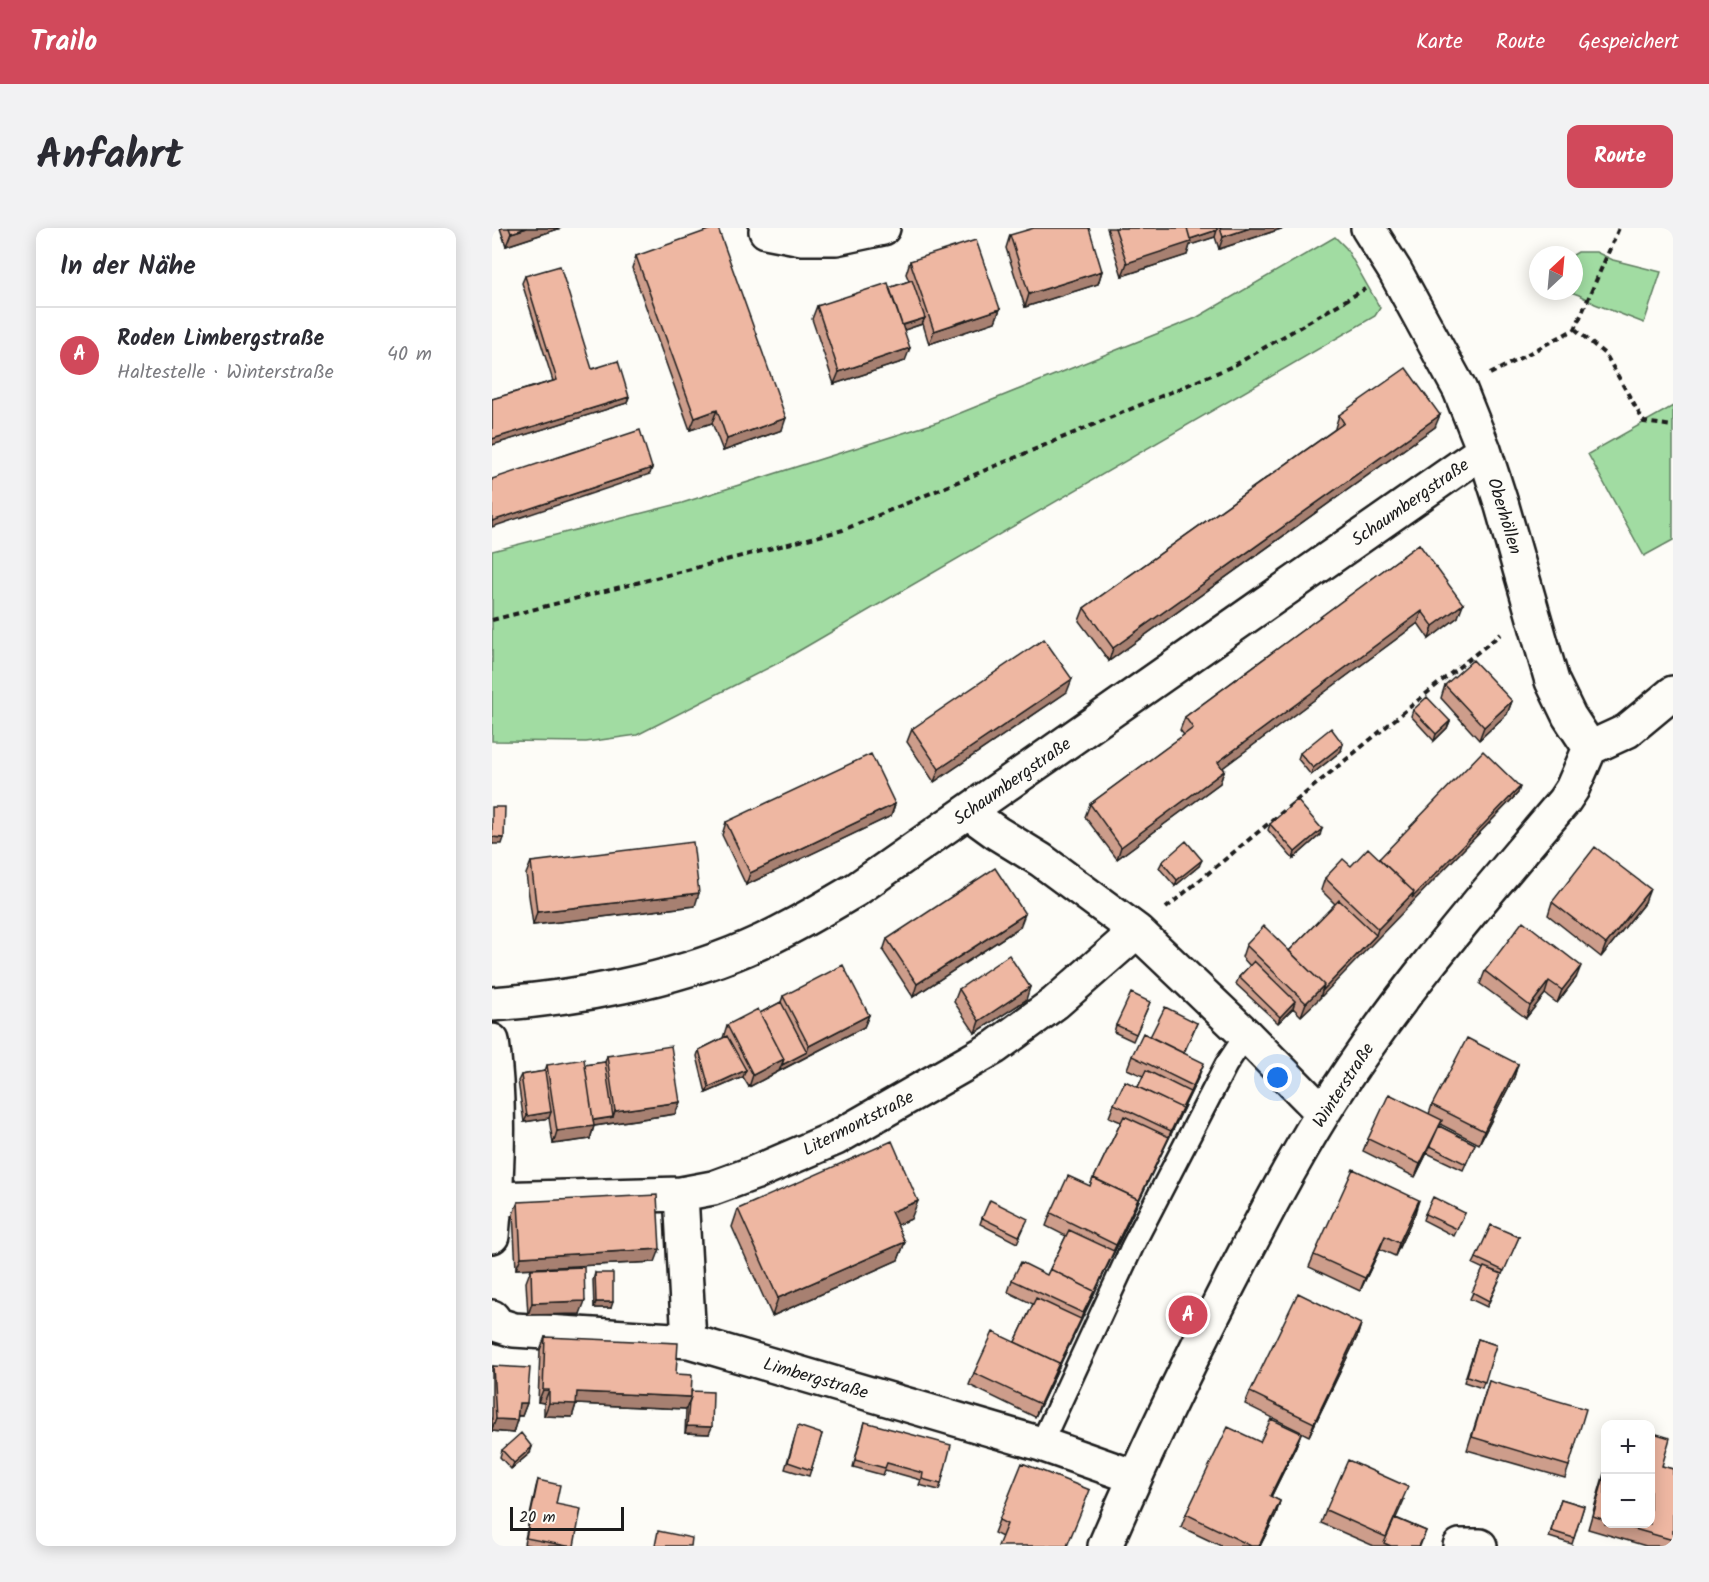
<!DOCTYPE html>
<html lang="de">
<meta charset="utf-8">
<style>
body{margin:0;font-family:Kalam,sans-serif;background:#f2f2f3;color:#2b2b33}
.controls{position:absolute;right:18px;bottom:18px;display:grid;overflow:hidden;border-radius:12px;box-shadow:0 3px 15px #0003}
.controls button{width:54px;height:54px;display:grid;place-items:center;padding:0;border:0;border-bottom:2px solid #e1e1e2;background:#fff;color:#2b2b33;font:30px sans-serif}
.compass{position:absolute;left:1037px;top:18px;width:54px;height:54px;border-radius:50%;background:#fff;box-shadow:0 3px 15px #0003;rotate:26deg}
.scale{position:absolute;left:18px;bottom:15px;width:114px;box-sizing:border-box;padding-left:6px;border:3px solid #1c1c1c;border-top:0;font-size:16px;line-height:21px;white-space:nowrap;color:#1c1c1c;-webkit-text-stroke:4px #fdfcf7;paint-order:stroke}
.you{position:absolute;left:786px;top:850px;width:21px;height:21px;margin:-15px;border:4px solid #fff;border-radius:50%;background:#1a73e8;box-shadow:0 0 0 9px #1a73e833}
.badge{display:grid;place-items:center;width:39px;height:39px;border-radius:50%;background:#d1495b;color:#fff;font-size:20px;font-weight:700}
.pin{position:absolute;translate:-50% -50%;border:3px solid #fff;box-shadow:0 2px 6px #0006}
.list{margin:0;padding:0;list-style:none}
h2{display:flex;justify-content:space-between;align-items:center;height:78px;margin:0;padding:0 24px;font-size:26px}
h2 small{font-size:20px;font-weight:400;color:#7c7c81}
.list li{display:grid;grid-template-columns:39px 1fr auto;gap:18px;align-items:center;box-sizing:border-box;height:96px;padding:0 24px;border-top:2px solid #e1e1e2}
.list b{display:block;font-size:22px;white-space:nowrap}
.list p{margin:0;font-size:20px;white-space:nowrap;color:#7c7c81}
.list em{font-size:20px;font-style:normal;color:#7c7c81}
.map{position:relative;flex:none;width:1181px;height:1318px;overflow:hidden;border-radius:12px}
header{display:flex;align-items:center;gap:36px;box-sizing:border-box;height:84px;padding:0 30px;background:#d1495b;color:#fff}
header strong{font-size:28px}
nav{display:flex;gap:33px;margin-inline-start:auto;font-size:21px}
.intro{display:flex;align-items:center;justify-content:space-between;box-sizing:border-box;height:144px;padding:0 36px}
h1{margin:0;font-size:42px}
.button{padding:15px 27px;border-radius:12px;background:#d1495b;color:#fff;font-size:21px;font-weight:700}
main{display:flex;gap:36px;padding:0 36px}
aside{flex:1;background:#fff;border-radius:12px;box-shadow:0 3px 15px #0003}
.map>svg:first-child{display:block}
.green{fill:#a1dca2;stroke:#5e7c5f;stroke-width:1.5}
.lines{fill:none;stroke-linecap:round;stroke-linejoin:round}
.lane-casing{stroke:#1c1c1c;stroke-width:26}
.street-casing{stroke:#1c1c1c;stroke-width:38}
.path{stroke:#1c1c1c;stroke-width:4;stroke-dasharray:6 4.5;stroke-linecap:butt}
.lane{stroke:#fdfcf7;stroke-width:21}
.street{stroke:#fdfcf7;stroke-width:33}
.wall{fill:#cd9d8b;stroke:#1c1c1c;stroke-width:1.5}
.shaded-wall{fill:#a78071;stroke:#1c1c1c;stroke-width:1.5}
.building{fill:#eeb7a2;stroke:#1c1c1c;stroke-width:1.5}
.labels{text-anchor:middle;stroke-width:6;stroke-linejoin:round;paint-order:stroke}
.street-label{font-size:18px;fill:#1c1c1c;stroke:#fdfcf7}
</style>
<header>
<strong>Trailo</strong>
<nav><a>Karte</a><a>Route</a><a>Gespeichert</a></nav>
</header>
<div class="intro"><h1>Anfahrt</h1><a class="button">Route</a></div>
<main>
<aside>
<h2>In der Nähe<small></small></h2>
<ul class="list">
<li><span class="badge">A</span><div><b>Roden Limbergstraße</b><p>Haltestelle · Winterstraße</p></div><em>40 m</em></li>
</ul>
</aside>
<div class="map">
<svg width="1181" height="1318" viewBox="0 0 1181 1318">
<rect width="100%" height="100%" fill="#fdfcf7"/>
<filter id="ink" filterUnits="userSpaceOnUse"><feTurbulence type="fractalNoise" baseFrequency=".0167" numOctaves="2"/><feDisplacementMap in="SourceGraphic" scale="12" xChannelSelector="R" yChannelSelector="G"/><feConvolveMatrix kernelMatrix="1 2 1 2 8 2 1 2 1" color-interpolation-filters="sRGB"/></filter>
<g filter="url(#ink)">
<!-- green -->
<path class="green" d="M843,9L854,20L888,80L883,88L286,435L145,507L94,514L0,513V323L190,275L446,194L704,90Z
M1086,24H1104L1121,32L1169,44L1152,95L1103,76L1087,67L1076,63H1082L1081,27Z
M1181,178V312L1152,328L1096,226Z"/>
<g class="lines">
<defs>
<path id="lane" d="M549,1216L641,1017L734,837L754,807"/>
<path id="street" d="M876,0L903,43L968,162L992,222L1010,278L1060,453L1077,488L1098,520
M274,3L310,10H344L391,0
M476,584L505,605L549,632L645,703L754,807L831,885
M0,776C84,770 178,753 255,720C293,704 329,682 365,661L992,222
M0,813C9,877 6,944 0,1008
M189,966L197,1113
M3,971L189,966L221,960L262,945L344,910L503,819L563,775L645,703
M0,1089L6,1097L22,1102L197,1113L549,1216L643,1249
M613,1318C651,1229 693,1142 737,1056C767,998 797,940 831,885C900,773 987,674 1072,573L1080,561L1098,520L1135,503L1181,465
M968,1318H988"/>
</defs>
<!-- lane casing -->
<use href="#lane" class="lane-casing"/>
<!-- street casing -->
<use href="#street" class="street-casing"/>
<!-- path -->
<path class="path" d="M1083,101L1114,127L1152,194L1181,198
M998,146L1083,101L1127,0
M0,392L351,302L741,138L873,61
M674,680L958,446L1009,406"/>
<!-- lane -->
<use href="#lane" class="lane"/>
<!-- street -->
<use href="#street" class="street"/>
</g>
<!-- wall -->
<path class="wall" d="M8,0H69L14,18Z
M615,0H792L727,21L723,9L698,17L695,27L630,48Z
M518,7L610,43L606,56L533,79L514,20Z
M144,28L290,202L231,223L220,195L198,202L140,40Z
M418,33L508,81L503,94L437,116L431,96L412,102L413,133L342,156L320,91L325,78L397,60L417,53L414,46Z
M33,48L100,141L135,175L0,217V171L61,153L30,55Z
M847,187L943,199L617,433L587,393L592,380L843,201V200Z
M927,316L966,389L937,411L926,395L730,540L732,543L728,555L625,631L593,589L598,576L692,507L688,502L693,489Z
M953,457L1020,473L1015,486L987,512L949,470Z
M575,464L442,554L415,514L420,501Z
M921,482L958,493L955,500L942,513L919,488Z
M849,523L819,547L806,531L808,525Z
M1026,565L809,788L801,780L786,795L744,756L747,749L758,738L750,729L754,717L797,723L843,676L829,662L833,650L859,638L887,631Z
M403,576L399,588L254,657L230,607L234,594Z
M778,596L828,607L801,631L776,602Z
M39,634L203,678L41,697L34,646Z
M670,634L707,638L683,658L667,640Z
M1060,674H1153L1109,729L1056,687Z
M528,699L421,769L391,723L395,711Z
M993,743L1084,750L1065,775L1053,766L1034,790L988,756Z
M467,761L534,772L483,805L462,774Z
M291,768L377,787L372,799L257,859L251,849L214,865L205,828L207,822L231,810L235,797L268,785L289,774Z
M658,774L641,813L622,804L624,797Z
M705,795L692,825L707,848L543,1189L477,1157L482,1145L523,1114L541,1076L516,1064L520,1052L555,1047L558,1041L574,1008L554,998L559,985L598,958L602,950L629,894L617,889L622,876L646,859L651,848L635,841L640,828L658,809Z
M115,828L188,874L183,886L102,898L98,911L61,916L57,890L32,894L26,853L29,847L53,843L55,837H93L113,834Z
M1026,836L1022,849L987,916L948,896L947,898L983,916L971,942L935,925L923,949L871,923L876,911L937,886L940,877Z
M26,974L163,1034L24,1041L21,986Z
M246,981L419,991L405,997L413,1014L406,1032L280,1088L240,999Z
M923,985L903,1028L888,1021L868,1063L817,1039L822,1027Z
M973,985L962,1008L931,992L933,986Z
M490,990L533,997L525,1015L488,996Z
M1027,1009L995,1079L978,1071L992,1041L981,1036L984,1030Z
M39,1041L88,1086L36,1087L34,1054Z
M103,1045L119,1080H102L101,1052Z
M869,1096L865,1109L817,1208L753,1176L758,1164Z
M53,1109L184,1146L199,1163L217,1206L193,1205L194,1181L84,1176L80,1189L52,1188V1175L46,1174L48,1122Z
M986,1111L1004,1117L990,1160L972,1154Z
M1,1138L35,1175L30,1188H26L21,1205L0,1203V1140Z
M997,1153L1077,1238L1073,1250L975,1222Z
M373,1194L449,1256L447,1262L427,1257L429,1252L393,1242L391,1247L361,1239Z
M304,1205L330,1206L317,1248L293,1241Z
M809,1205L804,1218L779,1269L788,1273L784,1286L768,1318H729L689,1299L694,1286L768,1214Z
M10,1222L38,1225L19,1241L8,1229Z
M1170,1238L1181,1241V1318H1154L1096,1301L1113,1242V1296H1158Z
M46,1252L64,1276L82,1318H41L32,1316L44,1259Z
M1069,1271L1092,1278L1080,1316L1057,1309Z
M912,1272L904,1290L934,1303L928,1318H882L829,1295L834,1282Z
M593,1275L510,1309L502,1305L507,1292Z"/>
<!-- shaded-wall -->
<path class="shaded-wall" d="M35,0H69L14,18L19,5Z
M758,0H792L727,21L731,9Z
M725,2L723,9L698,17L695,27L630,48L635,35L695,12Z
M610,43L606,56L533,79L537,66Z
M508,81L503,94L437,116L442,103Z
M433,90L430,96L404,105L406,99Z
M418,120L413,133L342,156L347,144Z
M137,169L135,175L0,217V211Z
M225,182L220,195L198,202L203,190Z
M948,187L943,199L617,433L621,420Z
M294,190L290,202L231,223L235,211Z
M160,240L158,246L0,299V293Z
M971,376L966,389L937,411L941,398Z
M930,383L926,395L721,547L726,534Z
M580,451L575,464L442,554L447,541Z
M1020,473L1015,486L987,512L992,499Z
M958,493L955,500L942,513L944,506Z
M851,516L849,523L819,547L821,540Z
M732,543L728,555L625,631L629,619Z
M1028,559L1026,565L828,770L830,763L884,707L886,701L922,664Z
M403,576L399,588L254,657L258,645Z
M830,601L828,607L801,631L803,624Z
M0,609L12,610L10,616H0Z
M710,632L707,638L683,658L685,652Z
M1158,661L1153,674L1109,729L1114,716Z
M207,665L203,678L41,697L45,684Z
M533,686L528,699L421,769L425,756Z
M1089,738L1084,750L1065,775L1070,762Z
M1057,753L1053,766L1034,790L1038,778Z
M832,757L828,770L809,788L814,775Z
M538,759L534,772L483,805L487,793Z
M803,773L801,780L786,795L788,789Z
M377,787L372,799L287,843L290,837L315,824L317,818Z
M292,831L287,843L257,859L261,847Z
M712,835L707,848L674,916L679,903Z
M1026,836L1022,849L987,916L992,903Z
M254,842L251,849L214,865L217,859Z
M188,874L183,886L102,898L98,911L61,916L65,903L98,893L121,889L123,883Z
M59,884L57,890L32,894L35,888Z
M950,892L945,905L923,949L928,936Z
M677,909L674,916L586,1098L591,1085Z
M927,972L923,985L903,1028L907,1015Z
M426,973L419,991L392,1003L399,984Z
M893,1008L888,1021L868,1063L873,1050Z
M413,1014L406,1032L280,1088L286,1070Z
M168,1021L163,1034L24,1041L29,1029Z
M93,1073L88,1086L36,1087L40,1075Z
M104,1074H121L119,1080H102Z
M589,1091L586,1098L543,1189L548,1176Z
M869,1096L865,1109L817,1208L822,1195Z
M51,1162H57L52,1175L46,1174Z
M85,1164L199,1169L194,1181L84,1176L80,1189L52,1188L57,1175Z
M27,1175H35L30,1188L22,1187Z
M4,1191L25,1192L21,1205L0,1203V1201Z
M195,1198L220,1199L217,1206L193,1205Z
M809,1205L804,1218L773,1281L778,1268Z
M40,1219L38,1225L19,1241L22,1235Z
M788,1273L784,1286L768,1318H767Z"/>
<!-- building -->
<path class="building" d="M17,0H35L19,5Z
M222,0H226L294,190L235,211L225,182L203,190L144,28Z
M542,0H597L610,43L537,66L518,7Z
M623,0H695L699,14L635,35Z
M695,0H724L725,2L698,11Z
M728,0H758L731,9Z
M484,12L508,81L442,103L418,33Z
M68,38L100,141L126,133L137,169L0,211V171L65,152L33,48Z
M420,52L433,90L410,97L397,60Z
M396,55L418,120L347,144L325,78Z
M914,140L948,187L621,420L592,380L852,195L847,187Z
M148,202L160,240L0,293V251Z
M927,316L971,376L941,398L930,383L726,534L732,543L629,619L598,576L701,500L693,489Z
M552,411L580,451L447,541L420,501Z
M981,432L1020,473L992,499L953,457Z
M935,469L958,493L944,506L921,482Z
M839,500L851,516L821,540L808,525Z
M991,523L1028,559L920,670L922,664L887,631Z
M379,526L403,576L258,645L234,594Z
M805,572L830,601L803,624L778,596Z
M0,579H13L12,610L0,609Z
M694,613L710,632L685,652L670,634Z
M201,614L207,665L45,684L39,634Z
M1103,619L1158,661L1114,716L1060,674Z
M876,620L922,664L886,701L833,650L851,631L859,638Z
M503,640L533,686L425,756L395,711Z
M847,672L884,707L830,763L832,757L797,723Z
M1031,693L1089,738L1070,762L1057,753L1038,778L993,743Z
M772,698L832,757L814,775L754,717Z
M517,727L538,759L487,793L467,761Z
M762,733L803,773L788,789L747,749Z
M351,737L377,787L317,818L291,768Z
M639,765L658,774L644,806L624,797Z
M289,774L315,824L290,837L292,831L268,785Z
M673,779L705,795L691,825L658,809Z
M266,781L292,831L261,847L235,797Z
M651,805L712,835L701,858L640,828Z
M235,808L254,842L217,859L207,822Z
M975,810L1026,836L992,903L940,877Z
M179,818L188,874L123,883L115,828Z
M92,831L102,898L65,903L55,837Z
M113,834L121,889L101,892L93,837Z
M654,842L698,864L687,886L690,880L646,859Z
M53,843L59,884L35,888L29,847Z
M633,853L690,880L679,903L622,876Z
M897,866L950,892L928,936L876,911Z
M632,888L677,909L644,977L646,971L602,950Z
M947,898L983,916L974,936L938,918Z
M400,913L426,973L399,984L413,1014L286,1070L246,981Z
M861,941L927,972L907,1015L893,1008L873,1050L822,1027Z
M576,948L598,958L601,950L646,971L624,1017L559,985Z
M165,967L168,1021L29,1029L26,974Z
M941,969L973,985L965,1001L933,986Z
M498,972L536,991L527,1008L490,990Z
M999,997L1027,1009L1012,1043L984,1030Z
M577,1002L622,1023L600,1069L602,1063L558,1041Z
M529,1034L555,1047L558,1041L602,1063L591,1085L520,1052Z
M92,1039L93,1073L40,1075L39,1041Z
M992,1039L1010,1046L997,1073L980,1064Z
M103,1045H121V1074H104Z
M806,1065L869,1096L822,1195L758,1164Z
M544,1070L589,1091L565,1141L567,1135L523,1114Z
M501,1104L567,1135L548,1176L482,1145Z
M53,1109L186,1115L184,1146L200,1147L199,1169L85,1164L84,1176L57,1175V1162H51Z
M986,1111L1004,1117L993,1154L975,1148Z
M1,1138L38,1140L35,1175H27L25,1192L4,1191Z
M997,1153L1094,1181L1077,1238L980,1209Z
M199,1163L221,1164L220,1199L195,1198L197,1175L199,1169Z
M779,1191L809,1205L778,1268L788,1273L767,1318H759L694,1286L736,1199L768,1214Z
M373,1194L459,1217L449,1256L430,1251L431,1245L395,1235L393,1240L363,1232Z
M306,1198L330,1206L319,1242L296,1234Z
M1158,1204L1178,1210L1170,1238L1181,1241V1312L1125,1296H1158Z
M29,1205L40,1219L22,1235L10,1222Z
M856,1232L916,1259L894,1309L834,1282Z
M530,1235L598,1262L575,1318H506L515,1296L507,1292Z
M1113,1245V1292L1101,1288Z
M46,1252L68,1257L64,1276L89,1281L82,1318H75L34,1310Z
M1069,1271L1092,1278L1082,1310L1059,1303Z
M903,1290L934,1303L927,1318H899L892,1315Z
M166,1303L200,1310L199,1318H163Z"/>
</g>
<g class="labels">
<!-- street labels -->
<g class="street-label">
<text transform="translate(918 274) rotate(-35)" y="6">Schaumbergstraße</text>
<text transform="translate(1013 288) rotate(73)" y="6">Oberhöllen</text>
<text transform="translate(520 553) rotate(-35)" y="6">Schaumbergstraße</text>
<text transform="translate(851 857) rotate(-57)" y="6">Winterstraße</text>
<text transform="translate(366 895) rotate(-27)" y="6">Litermontstraße</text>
<text transform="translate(324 1150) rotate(16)" y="6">Limbergstraße</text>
</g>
</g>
</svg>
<div class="controls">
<button>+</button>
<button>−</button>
</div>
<svg class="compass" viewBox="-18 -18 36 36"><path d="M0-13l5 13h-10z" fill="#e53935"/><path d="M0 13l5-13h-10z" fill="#7c7c81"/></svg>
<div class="scale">20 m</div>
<div class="you"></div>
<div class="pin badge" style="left:696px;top:1087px">A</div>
</div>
</main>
